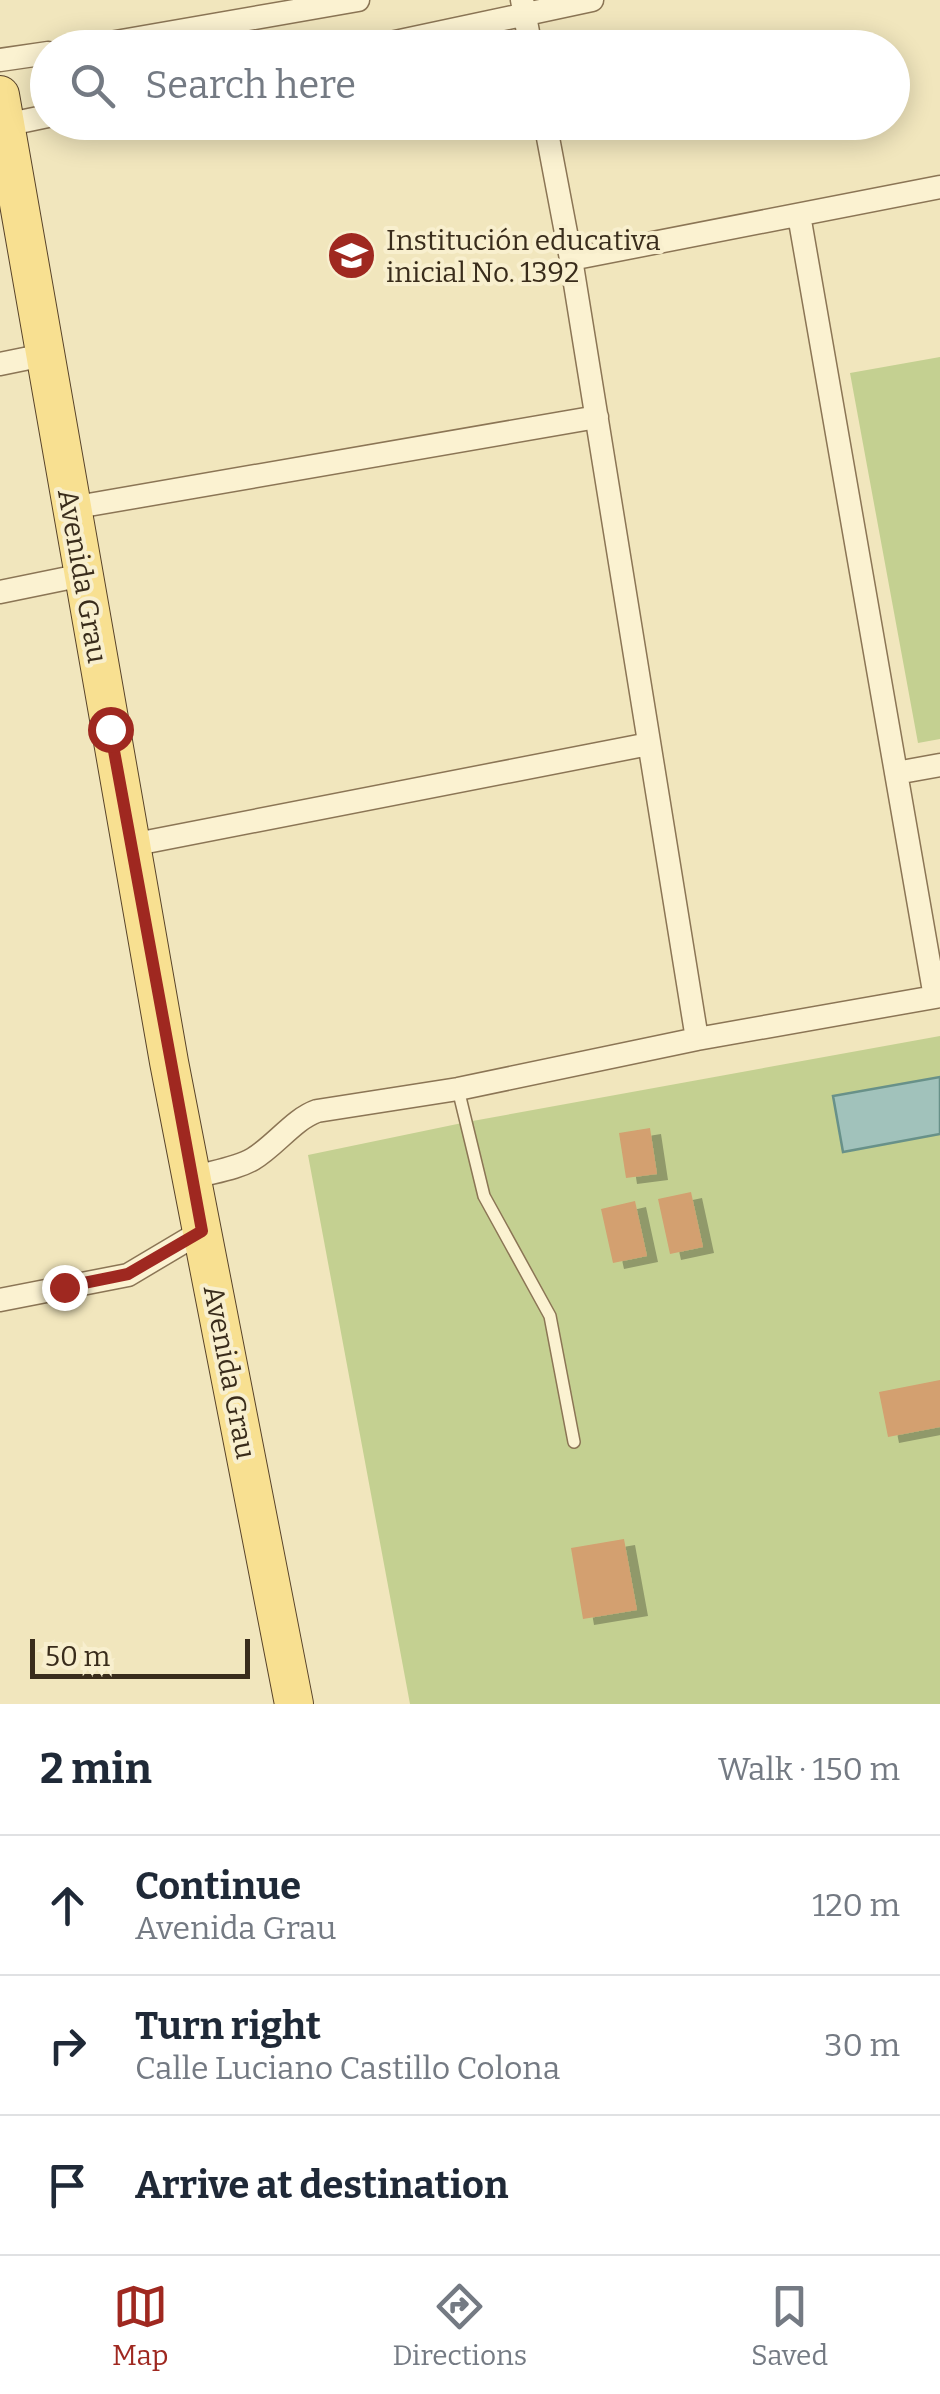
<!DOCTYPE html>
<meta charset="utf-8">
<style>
body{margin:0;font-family:Bitter,serif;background:#f2f2f3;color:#1f2937}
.scale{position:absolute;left:30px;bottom:25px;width:220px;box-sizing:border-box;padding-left:10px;border:5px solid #392c1b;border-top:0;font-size:28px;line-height:35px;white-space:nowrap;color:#392c1b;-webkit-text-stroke:8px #f8efce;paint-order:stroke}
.stop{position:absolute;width:30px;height:30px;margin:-22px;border:8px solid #9f2820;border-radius:50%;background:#fff}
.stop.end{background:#9f2820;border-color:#fff;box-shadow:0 2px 10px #0008}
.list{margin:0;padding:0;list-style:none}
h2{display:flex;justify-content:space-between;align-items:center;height:130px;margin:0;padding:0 40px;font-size:42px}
h2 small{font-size:32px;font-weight:400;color:#747a83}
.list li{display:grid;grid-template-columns:65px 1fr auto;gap:30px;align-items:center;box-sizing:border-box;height:140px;padding:0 40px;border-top:2px solid #e0e1e3}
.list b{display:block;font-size:38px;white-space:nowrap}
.list p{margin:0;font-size:32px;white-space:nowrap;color:#747a83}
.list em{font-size:32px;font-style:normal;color:#747a83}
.icon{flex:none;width:55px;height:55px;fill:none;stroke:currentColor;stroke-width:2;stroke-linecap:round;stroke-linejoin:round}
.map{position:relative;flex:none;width:940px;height:1704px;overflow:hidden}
.search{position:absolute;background:#fff;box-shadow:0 5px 25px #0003;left:30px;right:30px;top:30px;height:110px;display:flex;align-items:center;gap:25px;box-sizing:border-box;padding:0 35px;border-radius:55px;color:#747a83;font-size:38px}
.sheet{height:550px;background:#fff}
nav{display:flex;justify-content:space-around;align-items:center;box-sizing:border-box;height:140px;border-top:2px solid #e0e1e3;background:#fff;font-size:28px;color:#747a83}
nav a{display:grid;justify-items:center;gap:5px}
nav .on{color:#9f2820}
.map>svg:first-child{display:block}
.green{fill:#c4d091}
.water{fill:#a1c2bb;stroke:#689189;stroke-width:2.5}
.building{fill:#d3a070;filter:url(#shadow)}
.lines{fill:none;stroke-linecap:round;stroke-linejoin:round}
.service-casing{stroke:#8b7555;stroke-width:14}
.minor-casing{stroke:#8b7555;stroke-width:25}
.primary-casing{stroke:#58432a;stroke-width:40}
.service{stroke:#fbf2d1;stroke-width:11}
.minor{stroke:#fbf2d1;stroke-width:22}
.primary{stroke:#f8e091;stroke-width:38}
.route{stroke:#9f2820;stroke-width:12}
.labels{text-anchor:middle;stroke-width:8;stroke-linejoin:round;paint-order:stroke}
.poi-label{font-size:28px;fill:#392c1b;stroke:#f8efce;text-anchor:start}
.street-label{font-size:28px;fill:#392c1b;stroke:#f8efce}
</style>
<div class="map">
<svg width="940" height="1704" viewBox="0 0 940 1704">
<defs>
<filter id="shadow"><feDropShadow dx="11" dy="6" stdDeviation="0" flood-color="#0004"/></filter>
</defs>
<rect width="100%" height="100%" fill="#f1e6bd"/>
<!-- green -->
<path class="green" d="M940,357V739L918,743L850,373Z
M940,1036V1704H410L308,1155L467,1122Z"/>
<!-- water -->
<path class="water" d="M940,1077V1134L843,1152L833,1096Z"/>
<!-- building -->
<path class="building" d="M650,1128L657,1174L626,1178L619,1133Z
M691,1192L703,1247L670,1254L658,1199Z
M635,1201L647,1256L613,1263L601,1209Z
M940,1380V1427L888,1437L879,1392Z
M624,1539L637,1610L583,1619L571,1548Z"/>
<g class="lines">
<defs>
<path id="service" d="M458,1089L484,1196L550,1316L574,1442"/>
<path id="minor" d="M522,0L531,48
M81,48L358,0
M367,48L592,0
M0,60L48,53
M545,122L571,259L697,1039
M5,125L48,116
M799,215L935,997
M571,259L940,187
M0,364L44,355
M71,508L597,417
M0,592L83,575
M896,773L940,765
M131,845L649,744
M192,1178C211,1172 236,1169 253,1159C276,1145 294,1119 317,1111L458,1089L697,1039L940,996
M0,1300L128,1275L202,1231"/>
<path id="primary" d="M0,95L169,1062L294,1704"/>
</defs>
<!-- service casing -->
<use href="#service" class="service-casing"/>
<!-- minor casing -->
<use href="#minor" class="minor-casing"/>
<!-- primary casing -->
<use href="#primary" class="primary-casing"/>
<!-- service -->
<use href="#service" class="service"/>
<!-- minor -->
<use href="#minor" class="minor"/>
<!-- primary -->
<use href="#primary" class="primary"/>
</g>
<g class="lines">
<!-- route -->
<path class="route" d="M64,1287L128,1274L202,1231L110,729"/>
</g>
<!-- icons -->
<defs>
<symbol id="school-disc" viewBox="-11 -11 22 22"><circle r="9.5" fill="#9f2820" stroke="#f8efce"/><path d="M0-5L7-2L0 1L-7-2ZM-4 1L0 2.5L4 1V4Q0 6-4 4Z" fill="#fff"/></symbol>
</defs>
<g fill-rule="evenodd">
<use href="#school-disc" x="324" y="228" width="55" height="55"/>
</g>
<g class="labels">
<!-- poi labels -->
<g class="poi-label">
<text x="386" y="250">Institución educativa<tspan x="386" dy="32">inicial No. 1392</tspan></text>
</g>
<!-- street labels -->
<g class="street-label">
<text transform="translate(83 576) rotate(80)" y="10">Avenida Grau</text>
<text transform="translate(230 1372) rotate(79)" y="10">Avenida Grau</text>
</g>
</g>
</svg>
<div class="scale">50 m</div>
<div class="stop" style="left:110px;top:729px"></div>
<div class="stop end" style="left:64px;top:1287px"></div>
<div class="search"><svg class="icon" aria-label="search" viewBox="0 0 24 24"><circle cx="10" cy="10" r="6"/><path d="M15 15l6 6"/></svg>Search here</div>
</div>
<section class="sheet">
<h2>2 min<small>Walk · 150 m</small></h2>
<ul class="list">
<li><svg class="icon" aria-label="ahead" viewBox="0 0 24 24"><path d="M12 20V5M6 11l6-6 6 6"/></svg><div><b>Continue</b><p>Avenida Grau</p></div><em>120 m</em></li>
<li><svg class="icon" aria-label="right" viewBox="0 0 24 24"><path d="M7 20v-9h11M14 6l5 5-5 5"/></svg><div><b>Turn right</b><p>Calle Luciano Castillo Colona</p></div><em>30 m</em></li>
<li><svg class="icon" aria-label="arrive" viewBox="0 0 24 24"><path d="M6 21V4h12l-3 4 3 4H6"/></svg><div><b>Arrive at destination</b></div></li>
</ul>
</section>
<nav>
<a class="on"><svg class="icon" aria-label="map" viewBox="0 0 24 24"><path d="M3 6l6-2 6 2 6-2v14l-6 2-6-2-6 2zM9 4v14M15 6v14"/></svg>Map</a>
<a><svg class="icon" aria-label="directions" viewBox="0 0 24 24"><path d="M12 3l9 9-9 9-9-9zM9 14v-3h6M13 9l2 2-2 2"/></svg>Directions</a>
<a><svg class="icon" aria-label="saved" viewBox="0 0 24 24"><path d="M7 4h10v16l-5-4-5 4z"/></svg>Saved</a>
</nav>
